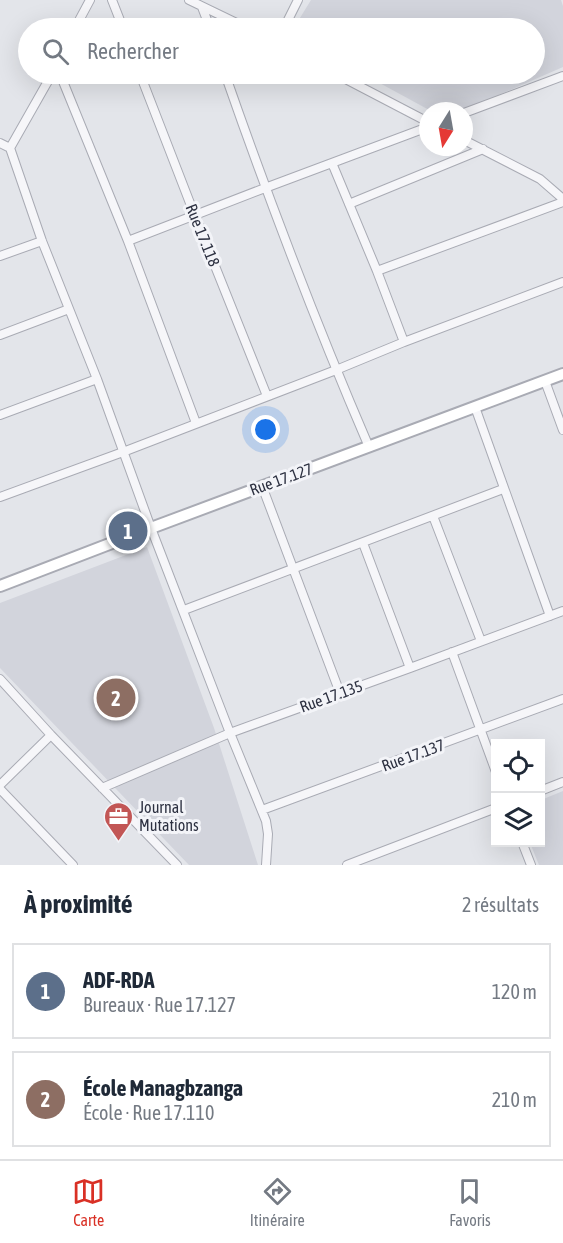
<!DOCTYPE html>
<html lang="fr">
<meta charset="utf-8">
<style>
body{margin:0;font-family:"Asap Condensed",sans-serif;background:#f2f2f3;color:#1f2937}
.controls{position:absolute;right:18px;bottom:18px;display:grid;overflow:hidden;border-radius:0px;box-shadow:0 6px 24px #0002}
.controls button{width:54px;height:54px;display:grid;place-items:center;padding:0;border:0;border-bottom:2px solid #e0e1e3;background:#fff;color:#1f2937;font:30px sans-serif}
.compass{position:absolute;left:419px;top:102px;width:54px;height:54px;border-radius:50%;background:#fff;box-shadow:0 6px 24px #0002;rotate:191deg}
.you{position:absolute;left:266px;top:430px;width:21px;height:21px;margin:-15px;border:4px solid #fff;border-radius:50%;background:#1a73e8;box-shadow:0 0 0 9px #1a73e833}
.badge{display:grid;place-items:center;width:39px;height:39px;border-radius:50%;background:#d93025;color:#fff;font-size:20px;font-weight:700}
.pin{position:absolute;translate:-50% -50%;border:3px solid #fff;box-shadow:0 2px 6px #0006}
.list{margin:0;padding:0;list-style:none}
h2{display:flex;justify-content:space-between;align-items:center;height:78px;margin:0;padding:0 24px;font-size:26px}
h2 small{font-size:20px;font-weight:400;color:#747a83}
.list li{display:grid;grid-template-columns:39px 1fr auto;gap:18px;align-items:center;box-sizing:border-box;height:96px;margin:0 12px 12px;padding:0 12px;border:2px solid #e0e1e3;border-radius:0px}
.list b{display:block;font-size:22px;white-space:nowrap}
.list p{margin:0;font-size:20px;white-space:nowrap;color:#747a83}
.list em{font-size:20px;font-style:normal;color:#747a83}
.icon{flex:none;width:33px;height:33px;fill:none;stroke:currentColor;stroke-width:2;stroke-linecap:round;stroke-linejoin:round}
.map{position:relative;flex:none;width:563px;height:865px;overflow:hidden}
.search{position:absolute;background:#fff;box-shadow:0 6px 24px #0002;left:18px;right:18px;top:18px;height:66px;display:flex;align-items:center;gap:15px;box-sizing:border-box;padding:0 21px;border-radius:33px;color:#747a83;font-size:22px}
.sheet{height:294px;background:#fff}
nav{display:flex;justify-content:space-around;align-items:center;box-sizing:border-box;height:84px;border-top:2px solid #e0e1e3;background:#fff;font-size:16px;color:#747a83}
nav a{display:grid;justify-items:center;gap:3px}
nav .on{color:#d93025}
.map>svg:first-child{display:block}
.built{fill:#d2d4dc}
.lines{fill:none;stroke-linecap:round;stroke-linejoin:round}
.street-casing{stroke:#a9abb4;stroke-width:10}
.secondary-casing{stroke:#a9abb4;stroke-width:14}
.street{stroke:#f6f6f9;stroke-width:8}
.secondary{stroke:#fff;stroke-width:10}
.labels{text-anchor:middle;stroke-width:6;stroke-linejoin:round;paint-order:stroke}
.street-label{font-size:16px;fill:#2d3141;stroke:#f3f4f8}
.poi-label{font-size:16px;fill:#2d3141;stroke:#f3f4f8;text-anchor:start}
</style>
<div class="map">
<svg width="563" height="865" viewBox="0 0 563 865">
<rect width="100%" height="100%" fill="#e3e5ea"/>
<!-- built -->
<path class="built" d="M311,0H561L563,6V67L462,111H431L363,74H534V28H296L295,26Z
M147,547L214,728L258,865H189L0,668V603Z
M563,791V865H539L530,843L540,842L541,800Z"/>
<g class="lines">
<defs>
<path id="street" d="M112,0L123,28
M189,0L247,28
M202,7L210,28
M75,28L90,0
M284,28L298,0
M60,74L128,241L196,423
M140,74L195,216L267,396
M225,74C269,200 316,324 369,447
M336,74L428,122
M464,113L563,76
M464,140L540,179L563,199
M0,143L10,148L42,241L97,379L151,528L230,733L266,821L268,834L266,865
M10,148L52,74
M332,163L377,271L404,342
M349,204L483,149
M128,241L265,188L428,127
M0,256L42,241
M377,271L563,202
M0,335L69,309
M545,381L563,430
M475,407L550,616
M0,415L97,379
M262,486L340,693
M0,497L123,452L336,370L404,342L563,282
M433,516L481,641
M363,543L410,668
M184,610L503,489
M452,652L496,772
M0,679L51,735L177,865
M0,785L51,735
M102,788L230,733L410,668L563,611
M0,789L73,865
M540,791L563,782
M262,810L563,699
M522,842L531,865
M347,865L496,808"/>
<path id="secondary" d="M0,586L151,528L563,374"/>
</defs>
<!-- street casing -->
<use href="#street" class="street-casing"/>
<!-- secondary casing -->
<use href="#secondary" class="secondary-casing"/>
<!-- street -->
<use href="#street" class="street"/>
<!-- secondary -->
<use href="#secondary" class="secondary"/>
</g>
<!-- icons -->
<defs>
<symbol id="office-pin" viewBox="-11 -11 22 30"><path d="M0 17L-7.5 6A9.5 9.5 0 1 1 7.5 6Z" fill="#c25655" stroke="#f3f4f8"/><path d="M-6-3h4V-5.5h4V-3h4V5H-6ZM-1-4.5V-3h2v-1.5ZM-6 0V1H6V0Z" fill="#fff"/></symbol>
</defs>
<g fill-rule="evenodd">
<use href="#office-pin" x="102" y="800" width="33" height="45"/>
</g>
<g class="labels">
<!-- street labels -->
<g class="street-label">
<text transform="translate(203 235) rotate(68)" y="6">Rue 17.118</text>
<text transform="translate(281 479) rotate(-20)" y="6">Rue 17.127</text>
<text transform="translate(331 696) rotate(-20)" y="6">Rue 17.135</text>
<text transform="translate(413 755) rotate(-20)" y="6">Rue 17.137</text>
</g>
<!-- poi labels -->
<g class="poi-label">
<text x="139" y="813">Journal<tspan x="139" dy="18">Mutations</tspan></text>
</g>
</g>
</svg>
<div class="controls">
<button><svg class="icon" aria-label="locate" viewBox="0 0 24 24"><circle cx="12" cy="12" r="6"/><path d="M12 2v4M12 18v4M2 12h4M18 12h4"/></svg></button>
<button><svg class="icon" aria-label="layers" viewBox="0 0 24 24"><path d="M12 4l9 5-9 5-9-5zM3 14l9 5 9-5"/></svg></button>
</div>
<svg class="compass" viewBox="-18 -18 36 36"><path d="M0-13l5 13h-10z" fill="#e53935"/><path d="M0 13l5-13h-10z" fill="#747a83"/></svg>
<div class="you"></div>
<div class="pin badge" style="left:128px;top:531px;background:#5c6f8a">1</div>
<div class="pin badge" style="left:116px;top:698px;background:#8d6e63">2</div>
<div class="search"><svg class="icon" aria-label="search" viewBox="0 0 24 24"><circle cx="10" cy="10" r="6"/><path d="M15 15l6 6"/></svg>Rechercher</div>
</div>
<section class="sheet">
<h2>À proximité<small>2 résultats</small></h2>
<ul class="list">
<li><span class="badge" style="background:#5c6f8a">1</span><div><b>ADF-RDA</b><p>Bureaux · Rue 17.127</p></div><em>120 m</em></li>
<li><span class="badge" style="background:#8d6e63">2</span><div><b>École Managbzanga</b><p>École · Rue 17.110</p></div><em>210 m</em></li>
</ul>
</section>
<nav>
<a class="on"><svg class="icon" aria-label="map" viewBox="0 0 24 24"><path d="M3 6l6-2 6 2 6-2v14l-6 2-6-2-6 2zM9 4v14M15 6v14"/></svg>Carte</a>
<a><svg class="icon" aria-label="directions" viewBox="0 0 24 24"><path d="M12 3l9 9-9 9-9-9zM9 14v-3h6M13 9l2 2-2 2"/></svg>Itinéraire</a>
<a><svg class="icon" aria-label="saved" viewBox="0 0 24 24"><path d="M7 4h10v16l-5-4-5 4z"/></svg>Favoris</a>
</nav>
